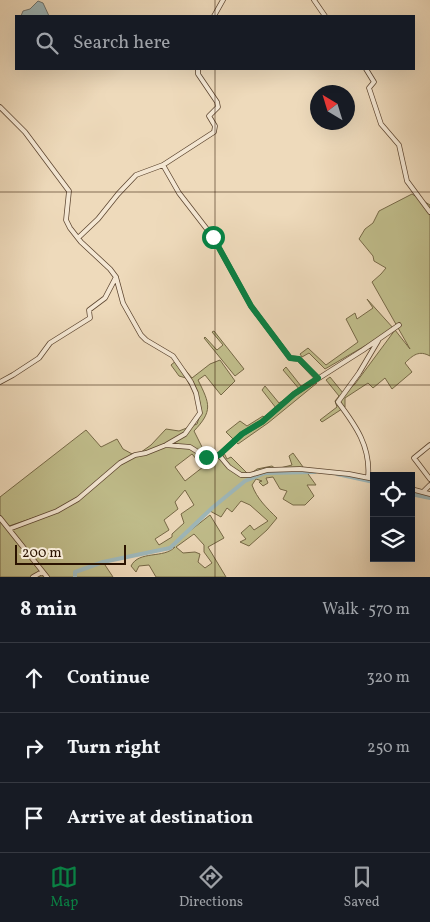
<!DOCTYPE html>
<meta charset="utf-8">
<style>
body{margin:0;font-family:Vollkorn,serif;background:#242831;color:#f1f3f6}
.controls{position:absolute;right:15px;bottom:15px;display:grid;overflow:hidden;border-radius:0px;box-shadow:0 5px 20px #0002}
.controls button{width:45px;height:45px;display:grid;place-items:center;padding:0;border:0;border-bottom:1px solid #363941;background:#171b24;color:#f1f3f6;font:25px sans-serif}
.compass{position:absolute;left:310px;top:85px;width:45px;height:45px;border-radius:50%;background:#171b24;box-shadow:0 5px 20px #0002;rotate:322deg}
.scale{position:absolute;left:15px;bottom:12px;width:111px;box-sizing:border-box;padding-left:5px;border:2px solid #2b1301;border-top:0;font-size:14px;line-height:18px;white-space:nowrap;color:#2b1301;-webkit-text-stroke:4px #f4e7d3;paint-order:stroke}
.stop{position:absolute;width:15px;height:15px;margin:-11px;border:4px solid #0b8043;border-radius:50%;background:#fff}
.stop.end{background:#0b8043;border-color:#fff;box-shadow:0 1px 5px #0008}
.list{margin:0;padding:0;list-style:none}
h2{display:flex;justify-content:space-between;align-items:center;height:65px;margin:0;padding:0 20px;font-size:21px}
h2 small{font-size:16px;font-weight:400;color:#9ea1a6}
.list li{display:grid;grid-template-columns:32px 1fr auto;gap:15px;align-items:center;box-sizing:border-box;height:70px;padding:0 20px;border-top:1px solid #363941}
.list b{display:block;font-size:19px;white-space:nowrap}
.list em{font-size:16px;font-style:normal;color:#9ea1a6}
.icon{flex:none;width:28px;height:28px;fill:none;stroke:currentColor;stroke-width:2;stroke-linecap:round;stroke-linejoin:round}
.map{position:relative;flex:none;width:430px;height:577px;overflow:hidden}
.search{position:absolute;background:#171b24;box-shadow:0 5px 20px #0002;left:15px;right:15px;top:15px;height:55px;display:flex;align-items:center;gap:12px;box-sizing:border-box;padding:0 18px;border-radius:0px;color:#9ea1a6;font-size:19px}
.sheet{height:275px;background:#171b24}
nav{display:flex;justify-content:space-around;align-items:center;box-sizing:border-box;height:70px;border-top:1px solid #363941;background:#171b24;font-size:14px;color:#9ea1a6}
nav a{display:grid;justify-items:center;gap:2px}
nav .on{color:#0b8043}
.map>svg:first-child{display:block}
.green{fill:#c0bd8b;stroke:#766846;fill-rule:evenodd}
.water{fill:#9eb8bb;stroke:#707671}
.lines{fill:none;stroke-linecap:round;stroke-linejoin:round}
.canal{stroke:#9eb8bb;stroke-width:4}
.minor-casing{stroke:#5c4530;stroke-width:5.5}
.minor{stroke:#f4e7d3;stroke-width:4}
.route{stroke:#0b8043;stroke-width:6}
.grid{fill:none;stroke:#2b1301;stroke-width:1;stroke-opacity:0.55}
</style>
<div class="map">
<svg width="430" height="577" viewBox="0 0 430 577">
<rect width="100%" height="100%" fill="#eedabb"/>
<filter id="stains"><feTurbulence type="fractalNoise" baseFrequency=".004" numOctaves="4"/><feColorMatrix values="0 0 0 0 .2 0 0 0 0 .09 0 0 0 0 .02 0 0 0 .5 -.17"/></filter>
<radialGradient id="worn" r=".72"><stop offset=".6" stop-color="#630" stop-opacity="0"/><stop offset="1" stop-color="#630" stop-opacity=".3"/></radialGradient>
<!-- green -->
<path class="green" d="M412,194L430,205V356C419,350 413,355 405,363L412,372L392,389L385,378L373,388L368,383L345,398V407L322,422L320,420L337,407L335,401L339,396L326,380L330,377L343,393L355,384L395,330L410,349L372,282L381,274L386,268L374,261L373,256L359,239L365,229L373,223L379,211Z
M367,299L394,329L325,369L309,353L302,357L300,354L308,348L326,365L358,342L346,319L355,313L357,319L373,308Z
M214,331L244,369L235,376L204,338L205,337L217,350L223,345L212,332Z
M177,360L192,378L210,364L220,360L235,381L221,395L205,375L198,380C210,404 213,411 194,431L202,447L210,457L222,459L224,453L227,459L231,457L249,475L257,469L272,466L276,469L292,465L289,456L293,453L316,485H307L314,496L305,505H293L283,499L287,491L280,489L273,477L266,478L268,483L263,486L259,482L262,481L256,479L252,485C257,499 267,508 277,518L267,530L249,546L240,542L246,539L241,533L250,525L254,530L268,521L250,505L241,501L232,512L227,508L221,517L210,511L177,541L210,515L224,538L208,547L226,577H156L149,565L139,566L136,572L131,566C139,550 164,559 175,547L103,562L113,577H0V522L1,521L9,529L57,511L78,499L120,463L137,455L151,445L166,429L179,431L197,424L201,412C196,402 201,390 189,384L186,378L179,376L171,365ZM192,454L203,467L185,481L175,467ZM185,490L194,505L181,514L184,523L172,534V537L159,545L155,539L169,530L164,520L178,509L175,502ZM194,534L204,545V552L212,563L205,568L198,562L200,554L195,552L183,553L176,547Z
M286,367L301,386L317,383L268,423L238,444L226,432L240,421L247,426L263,416L264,417L276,408L262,390L265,386L279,403L300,390L283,370Z
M86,430L101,447L117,439L123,449L134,455L119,462L78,499L57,510L9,526L0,516V497Z"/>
<!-- water -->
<path class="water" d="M38,1L43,3L49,16H21L23,11L30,9Z"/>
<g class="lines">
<!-- canal -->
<path class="canal" d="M337,474L374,482
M411,494L430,498
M75,577V572L78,571L103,562L170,548L212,508L245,481L265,473L315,472"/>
<defs>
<path id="minor" d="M314,0L325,16
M214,16L223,0
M366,69L374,82L369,88L381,124L399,145L407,181L430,212
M0,107L25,132L69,191L66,220L70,228L81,242L110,269L116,277L123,303L141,335L146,340L173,356L191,382L196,393L200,413L185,434L166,445L146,453L135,455L120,463L78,499L57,511L9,529
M163,165L179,193L213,237L251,306L290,358L299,359L317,378
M78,238L98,219L118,194L136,175L163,165L214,132L215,126L209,116L218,107L217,102L198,74V69
M0,382L13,375L39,358L50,343L90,318L89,310L105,298L116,277
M166,445L190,447L206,457L219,455L242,434L262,422L294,394L363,350L399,325
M430,445L414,458L430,479
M219,455L229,467L241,475H250L267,470L300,469L349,474L374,479
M368,478C371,447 356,426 338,402L359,373L378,341
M411,489L430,494
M423,492L430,485
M0,518L47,577
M33,577L42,572"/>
</defs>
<!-- minor casing -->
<use href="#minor" class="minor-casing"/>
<!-- minor -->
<use href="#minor" class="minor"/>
</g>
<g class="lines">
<!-- route -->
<path class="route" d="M206,457L219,455L242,434L262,422L294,394L318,378L299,359L290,358L251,306L213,237"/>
</g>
<!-- grid -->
<path class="grid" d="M215,0V16M215,69V577M0,192H430M0,385H430"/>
<rect width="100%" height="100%" filter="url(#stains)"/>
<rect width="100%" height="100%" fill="url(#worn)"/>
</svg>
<div class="controls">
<button><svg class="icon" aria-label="locate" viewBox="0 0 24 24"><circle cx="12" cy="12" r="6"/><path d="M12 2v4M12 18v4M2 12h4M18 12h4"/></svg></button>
<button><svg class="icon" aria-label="layers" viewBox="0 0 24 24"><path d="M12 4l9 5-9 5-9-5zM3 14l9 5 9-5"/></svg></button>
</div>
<svg class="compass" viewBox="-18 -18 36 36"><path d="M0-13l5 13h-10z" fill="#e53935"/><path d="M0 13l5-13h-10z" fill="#9ea1a6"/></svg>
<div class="scale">200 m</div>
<div class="stop" style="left:213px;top:237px"></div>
<div class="stop end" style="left:206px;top:457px"></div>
<div class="search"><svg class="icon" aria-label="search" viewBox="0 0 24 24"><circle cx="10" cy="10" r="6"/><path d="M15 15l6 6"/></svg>Search here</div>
</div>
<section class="sheet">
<h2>8 min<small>Walk · 570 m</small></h2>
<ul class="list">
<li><svg class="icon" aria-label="ahead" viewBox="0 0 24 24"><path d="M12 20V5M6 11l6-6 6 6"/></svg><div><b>Continue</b></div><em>320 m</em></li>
<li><svg class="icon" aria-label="right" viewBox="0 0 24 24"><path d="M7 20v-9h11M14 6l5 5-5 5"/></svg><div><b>Turn right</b></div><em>250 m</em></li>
<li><svg class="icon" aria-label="arrive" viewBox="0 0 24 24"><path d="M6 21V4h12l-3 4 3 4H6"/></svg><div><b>Arrive at destination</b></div></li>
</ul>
</section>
<nav>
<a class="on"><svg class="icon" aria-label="map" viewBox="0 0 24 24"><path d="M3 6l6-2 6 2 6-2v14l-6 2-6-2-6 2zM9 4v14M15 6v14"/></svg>Map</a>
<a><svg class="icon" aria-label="directions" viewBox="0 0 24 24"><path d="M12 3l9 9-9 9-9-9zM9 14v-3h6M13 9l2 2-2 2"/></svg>Directions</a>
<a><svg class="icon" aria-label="saved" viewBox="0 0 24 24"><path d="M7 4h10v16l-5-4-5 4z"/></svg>Saved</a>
</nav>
